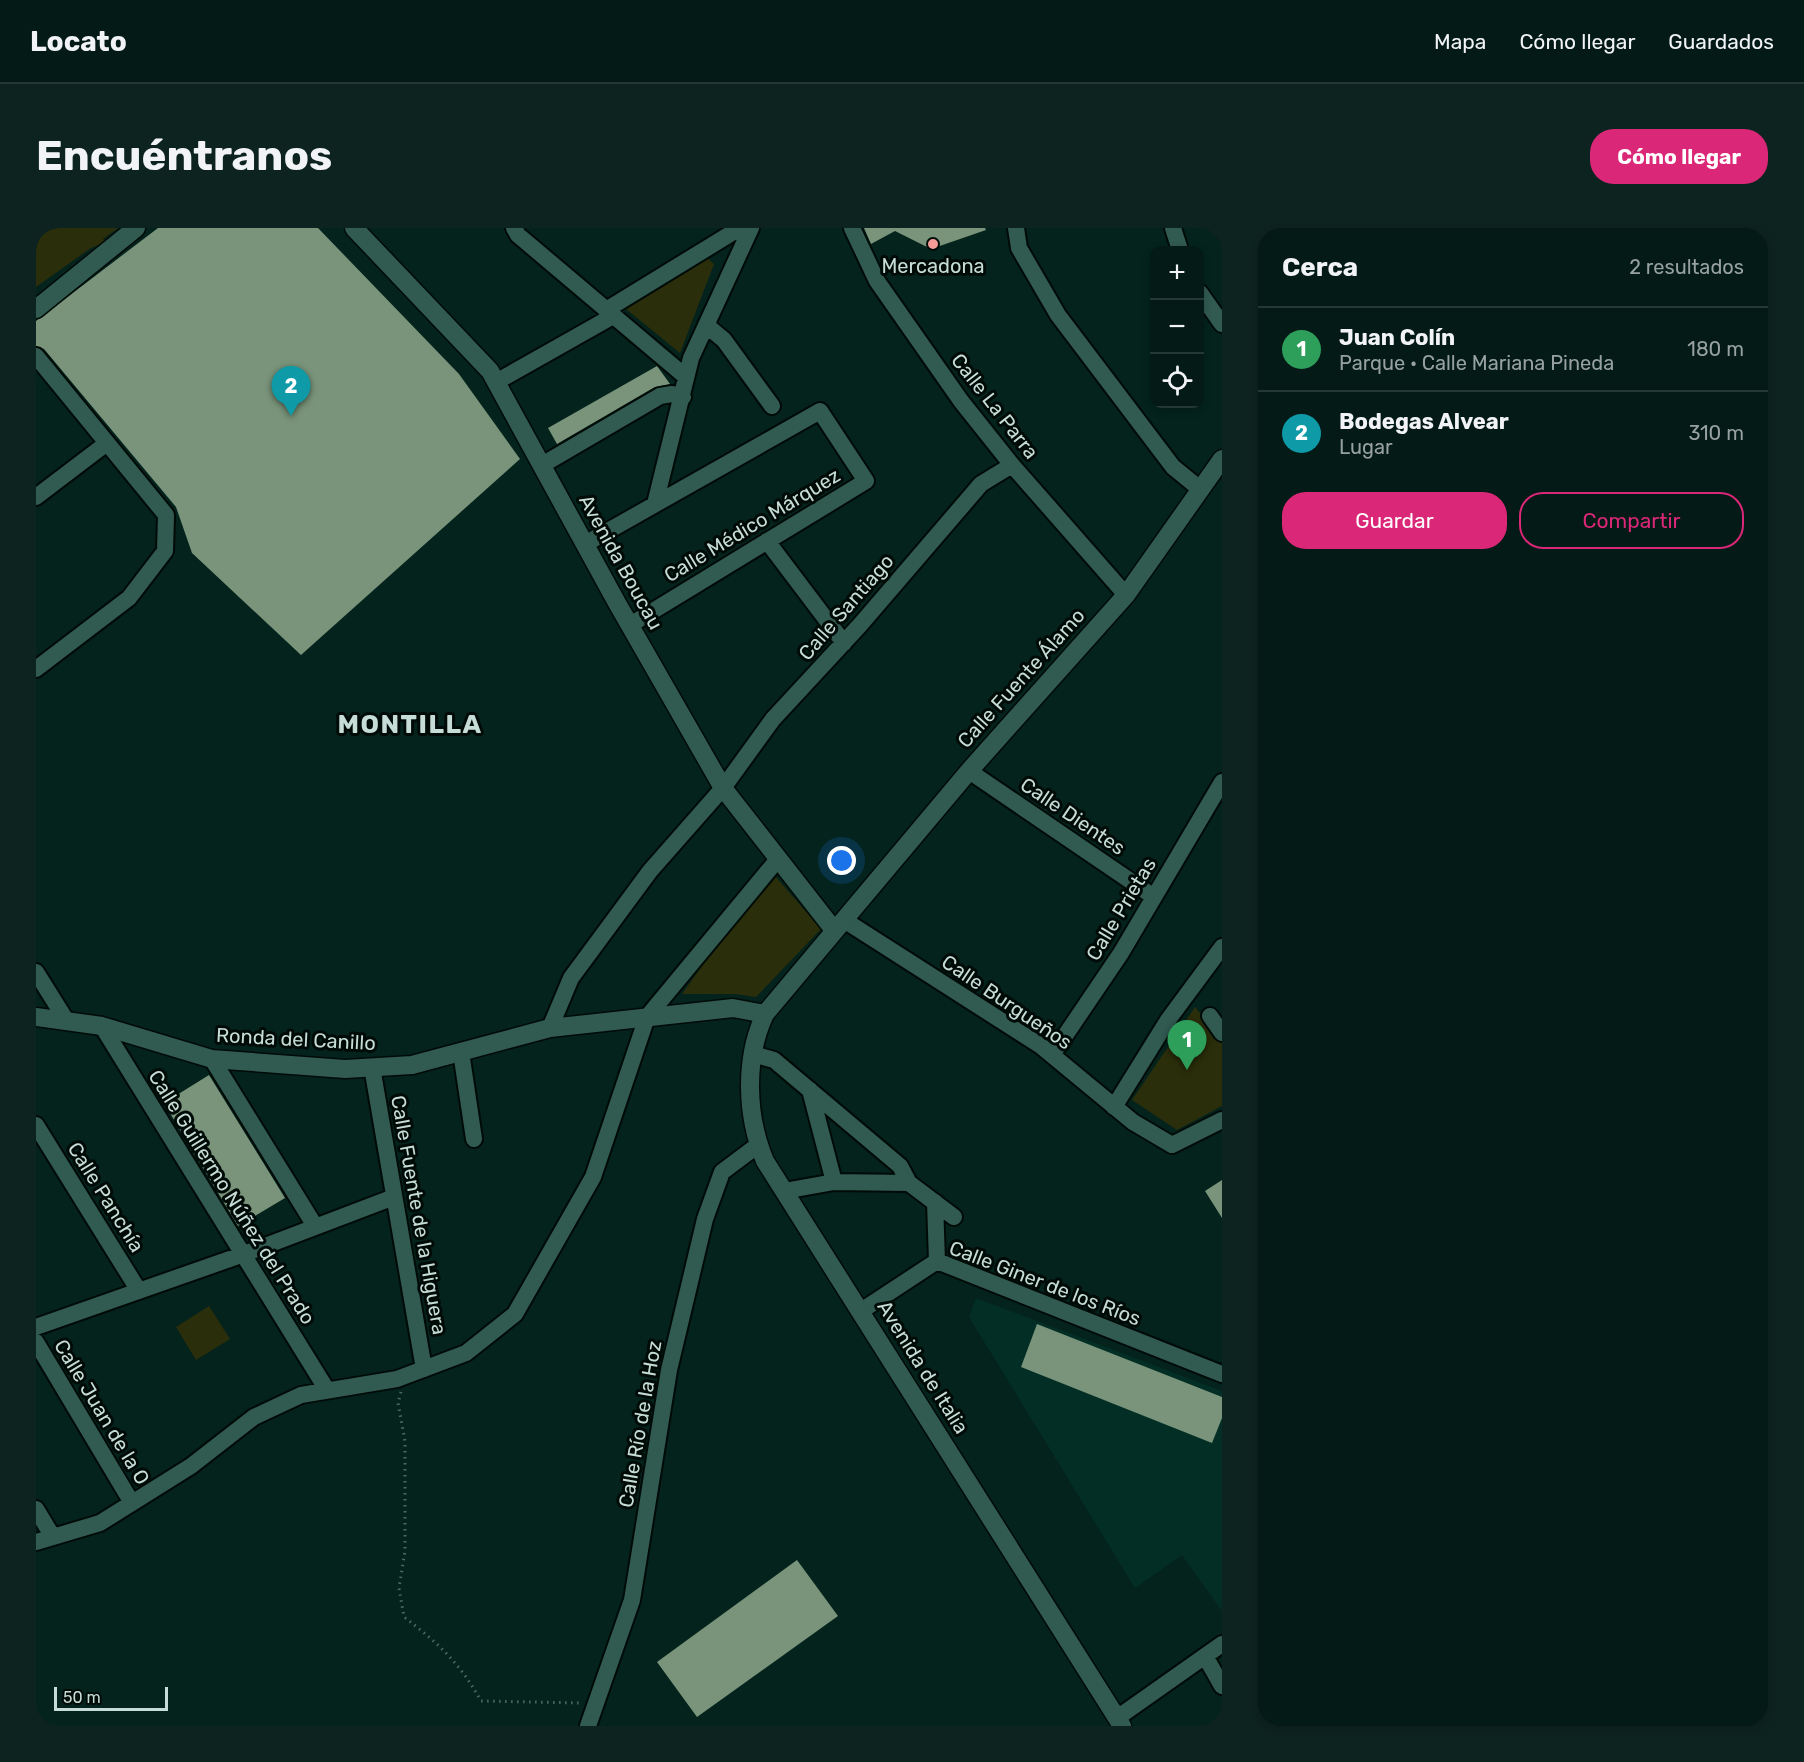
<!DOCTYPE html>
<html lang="es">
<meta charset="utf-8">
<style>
body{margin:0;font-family:Rubik,sans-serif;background:#0d231f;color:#f1f3f6}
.controls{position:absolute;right:18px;top:18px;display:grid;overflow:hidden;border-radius:12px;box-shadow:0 3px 9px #0003}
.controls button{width:54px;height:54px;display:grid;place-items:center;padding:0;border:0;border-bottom:2px solid #243835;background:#031a16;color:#f1f3f6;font:30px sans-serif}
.scale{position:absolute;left:18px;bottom:15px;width:114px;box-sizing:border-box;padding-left:6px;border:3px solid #c6dcd6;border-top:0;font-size:16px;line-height:21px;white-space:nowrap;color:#c6dcd6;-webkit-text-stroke:4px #000b07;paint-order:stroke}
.you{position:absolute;left:806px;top:633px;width:21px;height:21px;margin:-15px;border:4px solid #fff;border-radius:50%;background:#1a73e8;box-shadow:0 0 0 9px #1a73e833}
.badge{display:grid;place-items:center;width:39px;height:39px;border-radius:50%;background:#db2777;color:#fff;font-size:20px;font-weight:700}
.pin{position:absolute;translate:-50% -50px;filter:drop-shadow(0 2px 3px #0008)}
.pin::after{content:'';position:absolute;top:32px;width:21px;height:18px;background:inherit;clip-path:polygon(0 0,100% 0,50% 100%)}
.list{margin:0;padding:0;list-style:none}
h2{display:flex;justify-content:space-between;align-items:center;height:78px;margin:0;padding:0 24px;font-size:26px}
h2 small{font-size:20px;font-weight:400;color:#97a1a1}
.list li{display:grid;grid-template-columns:39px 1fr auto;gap:18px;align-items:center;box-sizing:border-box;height:84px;padding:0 24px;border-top:2px solid #243835}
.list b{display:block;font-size:22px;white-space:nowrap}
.list p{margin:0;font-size:20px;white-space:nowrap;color:#97a1a1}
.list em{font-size:20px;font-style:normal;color:#97a1a1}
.actions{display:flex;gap:12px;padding:18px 24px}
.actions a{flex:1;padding:14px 0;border:2px solid #db2777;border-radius:24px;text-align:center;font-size:21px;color:#db2777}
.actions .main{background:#db2777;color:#fff}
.icon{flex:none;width:33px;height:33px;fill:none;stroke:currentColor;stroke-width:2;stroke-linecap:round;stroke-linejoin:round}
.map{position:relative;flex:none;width:1186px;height:1498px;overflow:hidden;border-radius:24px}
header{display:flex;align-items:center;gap:36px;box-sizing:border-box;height:84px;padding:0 30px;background:#031a16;border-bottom:2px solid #243835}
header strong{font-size:28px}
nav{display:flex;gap:33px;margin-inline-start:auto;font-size:21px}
.intro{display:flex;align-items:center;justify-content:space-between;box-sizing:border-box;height:144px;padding:0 36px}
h1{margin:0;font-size:42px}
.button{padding:15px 27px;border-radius:24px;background:#db2777;color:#fff;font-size:21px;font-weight:700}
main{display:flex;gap:36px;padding:0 36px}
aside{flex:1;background:#031a16;border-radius:24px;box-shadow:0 3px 9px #0003}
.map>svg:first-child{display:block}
.built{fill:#032e25}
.green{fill:#2b2e0a}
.building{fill:#79947a}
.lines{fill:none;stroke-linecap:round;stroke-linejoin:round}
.street-casing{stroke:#000b07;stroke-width:20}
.secondary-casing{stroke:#000b07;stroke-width:21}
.path{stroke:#4e6963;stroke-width:3;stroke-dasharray:1.5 4.5;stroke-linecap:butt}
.street{stroke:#315a50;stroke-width:16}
.secondary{stroke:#315a50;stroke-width:18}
.poi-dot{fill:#f59b98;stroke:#000b07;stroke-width:2}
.labels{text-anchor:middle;stroke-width:6;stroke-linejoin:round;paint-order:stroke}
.poi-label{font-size:20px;fill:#c6dcd6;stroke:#000b07}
.street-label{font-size:20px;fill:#c6dcd6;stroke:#000b07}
.district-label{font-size:26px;font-weight:bold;letter-spacing:1.5px;fill:#c6dcd6;stroke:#000b07}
</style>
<header>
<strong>Locato</strong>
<nav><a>Mapa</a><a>Cómo llegar</a><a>Guardados</a></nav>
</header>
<div class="intro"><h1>Encuéntranos</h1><a class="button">Cómo llegar</a></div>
<main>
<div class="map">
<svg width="1186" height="1498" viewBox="0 0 1186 1498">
<rect width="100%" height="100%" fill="#04231d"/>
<!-- built -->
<path class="built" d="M940,1070L1186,1163V1383L1146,1327L1099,1360L933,1089Z"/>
<!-- green -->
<path class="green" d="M0,0H82L67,11L70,14L55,20L0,59Z
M670,29L678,36L644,125L590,81Z
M739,648L785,701L720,769L699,766H646L716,668L717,675Z
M1159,779L1186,812V878L1141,902L1096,872Z
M173,1078L194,1111L160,1132L140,1099Z"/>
<!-- building -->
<path class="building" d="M122,0H282L423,146L484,231L265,427L156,325L140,279L8,121L0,118V93Z
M828,0H949L950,2L895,21L859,3L835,16Z
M621,138L634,156L619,159L521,216L512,200Z
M173,847L249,970L202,998L128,875Z
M1186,952V990L1169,963Z
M1001,1096L1186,1169V1190L1176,1215L985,1139Z
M761,1332L802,1388L661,1489L621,1434Z"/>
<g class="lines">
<defs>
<path id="street" d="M478,0L482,7L650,149
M816,0L841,53L925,173L976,237L1090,367
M980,0L983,20L1022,87L1137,239L1164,261
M1137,0L1144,22
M1164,65L1186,96
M570,82L704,0
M670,97L688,112L736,178
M0,128L130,287L129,323L93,370L0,441
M460,154L577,88
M506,237L624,168L636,166L647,169
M0,269L71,215
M619,276L655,130L715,0
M731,313L808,415
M549,316L784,183L830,253L594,397
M933,543L1118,669
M808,692L1005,818L1097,894L1136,917L1186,892
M0,744L30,792
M1174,788L1186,805
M66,798L291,1162
M514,800L535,750L614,643L687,560L737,491L824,397L945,256L976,237
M425,824L438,911
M717,826L738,832L864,938L873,955L798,954L748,963
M1016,827L1085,725L1186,554
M176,831L279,998
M336,839L388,1141
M774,862L798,954
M1078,879L1132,792L1186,719
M0,897L103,1063
M873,955L918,989
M899,974L901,1033
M825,1083L901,1033L1186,1146
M0,1099L208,1026L358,969
M0,1114L96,1275
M0,1281L17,1309
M0,1314L64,1295L155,1238L218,1189L265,1167L361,1151L430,1125L479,1086L557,949L611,789L742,631
M1169,1428L1186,1458
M1081,1490L1186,1416
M552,1498L596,1372L633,1142L669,991L686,944L722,917"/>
<path id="secondary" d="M318,0L454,143L581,375L687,560L798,702
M0,81L100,0
M0,789L66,798L176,831L309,841L376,837L514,800L697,780L729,786
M1086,1498L729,933C710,888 708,831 729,786L933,543L1090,367L1186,231"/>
</defs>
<!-- street casing -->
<use href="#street" class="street-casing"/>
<!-- secondary casing -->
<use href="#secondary" class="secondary-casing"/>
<!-- path -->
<path class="path" d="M365,1164L362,1175L369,1213V1323L363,1360L368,1389C402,1415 424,1435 445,1473L546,1475"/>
<!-- street -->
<use href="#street" class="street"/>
<!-- secondary -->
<use href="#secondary" class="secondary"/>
</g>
<!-- markers -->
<circle class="poi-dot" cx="897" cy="16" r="6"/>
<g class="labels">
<!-- poi labels -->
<g class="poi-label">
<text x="897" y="45">Mercadona</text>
</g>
<!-- street labels -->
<g class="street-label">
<text transform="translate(959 178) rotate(52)" y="7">Calle La Parra</text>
<text transform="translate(716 297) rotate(-31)" y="7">Calle Médico Márquez</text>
<text transform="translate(585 334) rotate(61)" y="7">Avenida Boucau</text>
<text transform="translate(810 379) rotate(-49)" y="7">Calle Santiago</text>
<text transform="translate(985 450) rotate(-48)" y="7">Calle Fuente Álamo</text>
<text transform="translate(1037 588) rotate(34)" y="7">Calle Dientes</text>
<text transform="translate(1085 681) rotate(-59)" y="7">Calle Prietas</text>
<text transform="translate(971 774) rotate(34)" y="7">Calle Burgueños</text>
<text transform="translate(260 811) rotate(3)" y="7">Ronda del Canillo</text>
<text transform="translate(70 969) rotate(58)" y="7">Calle Panchía</text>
<text transform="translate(196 969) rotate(58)" y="7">Calle Guillermo Núñez del Prado</text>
<text transform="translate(383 987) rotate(80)" y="7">Calle Fuente de la Higuera</text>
<text transform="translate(1009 1055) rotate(21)" y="7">Calle Giner de los Ríos</text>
<text transform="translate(887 1139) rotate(58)" y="7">Avenida de Italia</text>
<text transform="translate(66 1184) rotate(59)" y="7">Calle Juan de la O</text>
<text transform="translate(604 1196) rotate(-80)" y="7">Calle Río de la Hoz</text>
</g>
<!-- district labels -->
<g class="district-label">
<text x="374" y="505">MONTILLA</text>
</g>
</g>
</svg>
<div class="controls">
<button>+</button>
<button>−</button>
<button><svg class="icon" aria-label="locate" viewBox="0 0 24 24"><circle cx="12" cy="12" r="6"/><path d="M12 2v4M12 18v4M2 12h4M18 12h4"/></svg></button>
</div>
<div class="scale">50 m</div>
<div class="you"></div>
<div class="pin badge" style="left:1151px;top:842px;background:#2e9e5b">1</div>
<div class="pin badge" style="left:255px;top:188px;background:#0f9aa8">2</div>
</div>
<aside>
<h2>Cerca<small>2 resultados</small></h2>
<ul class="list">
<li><span class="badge" style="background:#2e9e5b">1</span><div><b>Juan Colín</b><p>Parque · Calle Mariana Pineda</p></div><em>180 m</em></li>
<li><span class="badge" style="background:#0f9aa8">2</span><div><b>Bodegas Alvear</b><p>Lugar</p></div><em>310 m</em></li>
</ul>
<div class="actions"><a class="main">Guardar</a><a>Compartir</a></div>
</aside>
</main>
